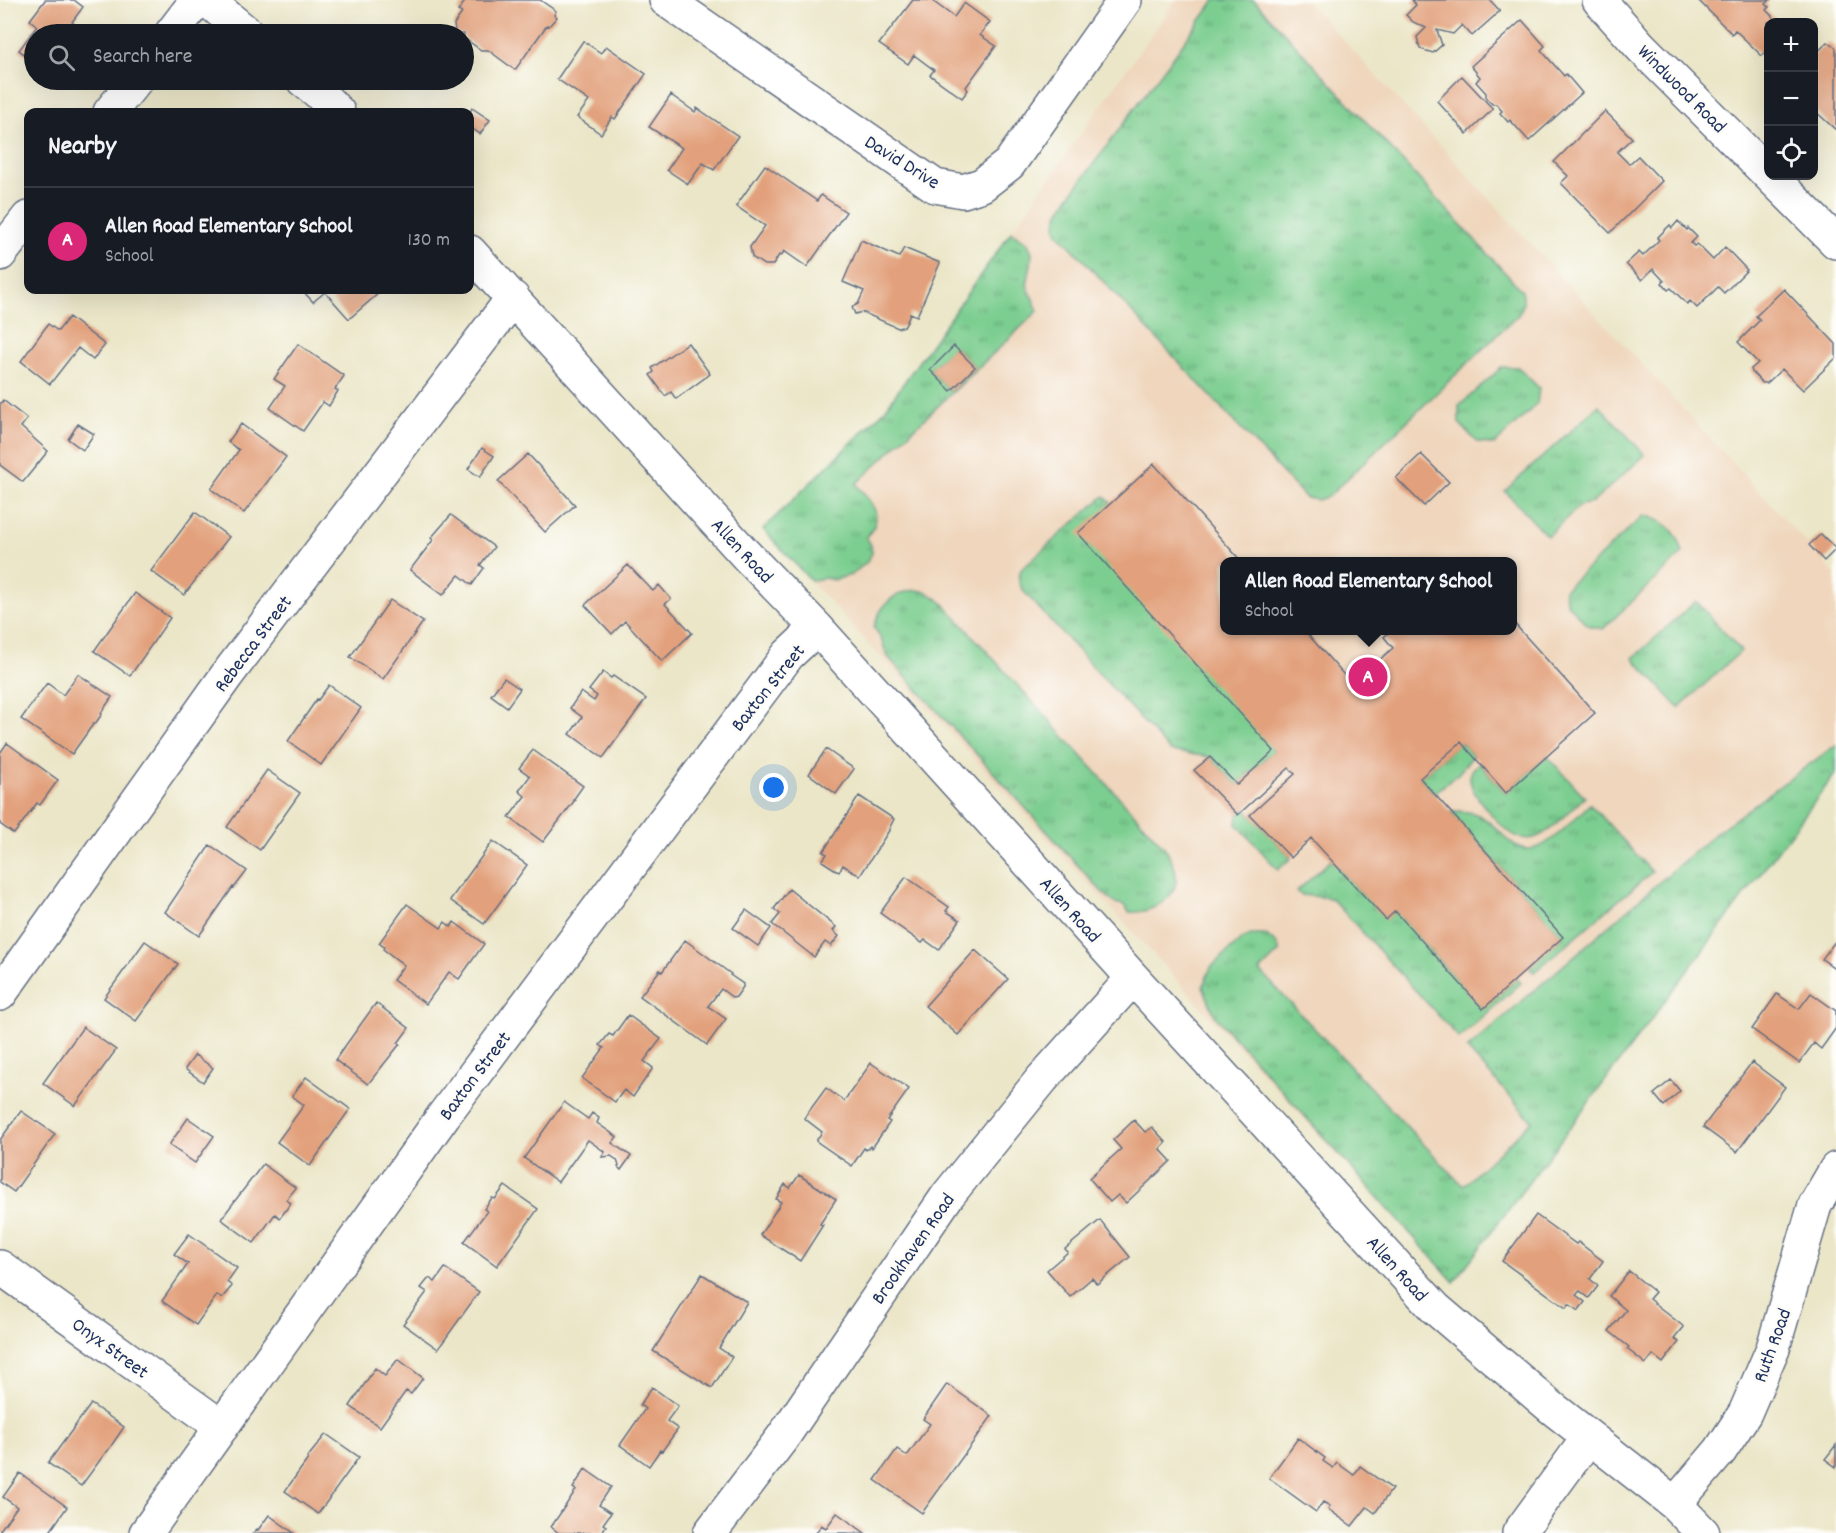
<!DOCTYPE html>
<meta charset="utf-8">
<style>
body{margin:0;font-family:Dekko,sans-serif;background:#242831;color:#f1f3f6}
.controls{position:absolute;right:18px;top:18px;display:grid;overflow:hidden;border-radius:12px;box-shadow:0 6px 24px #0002}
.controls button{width:54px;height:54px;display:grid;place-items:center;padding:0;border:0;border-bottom:2px solid #363941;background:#171b24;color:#f1f3f6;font:30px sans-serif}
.you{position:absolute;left:774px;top:788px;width:21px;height:21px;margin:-15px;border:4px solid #fff;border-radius:50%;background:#1a73e8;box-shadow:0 0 0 9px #1a73e833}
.badge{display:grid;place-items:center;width:39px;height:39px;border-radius:50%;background:#db2777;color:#fff;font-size:20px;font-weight:700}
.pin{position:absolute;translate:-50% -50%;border:3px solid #fff;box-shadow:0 2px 6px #0006}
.popup{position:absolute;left:1220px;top:557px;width:297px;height:78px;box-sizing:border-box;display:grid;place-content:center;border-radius:12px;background:#171b24;filter:drop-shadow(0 2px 4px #0005);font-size:20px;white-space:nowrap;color:#9ea1a6}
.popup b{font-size:22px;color:#f1f3f6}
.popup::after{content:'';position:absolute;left:50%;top:100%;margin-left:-12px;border:12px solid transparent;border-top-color:#171b24}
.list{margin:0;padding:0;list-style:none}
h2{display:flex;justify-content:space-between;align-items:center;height:78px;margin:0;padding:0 24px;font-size:26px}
h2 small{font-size:20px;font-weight:400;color:#9ea1a6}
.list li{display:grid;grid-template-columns:39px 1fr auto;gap:18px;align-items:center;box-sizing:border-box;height:108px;padding:0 24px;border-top:2px solid #363941}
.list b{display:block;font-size:22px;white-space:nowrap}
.list p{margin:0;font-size:20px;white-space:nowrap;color:#9ea1a6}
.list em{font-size:20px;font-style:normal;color:#9ea1a6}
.icon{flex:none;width:33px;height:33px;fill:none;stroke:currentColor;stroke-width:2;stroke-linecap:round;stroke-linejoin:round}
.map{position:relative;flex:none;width:1836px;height:1533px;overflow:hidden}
.search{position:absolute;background:#171b24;box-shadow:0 6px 24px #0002;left:24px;top:24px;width:450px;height:66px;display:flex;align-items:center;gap:15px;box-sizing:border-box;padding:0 21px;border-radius:33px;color:#9ea1a6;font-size:22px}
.panel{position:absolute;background:#171b24;box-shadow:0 6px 24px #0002;left:24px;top:108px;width:450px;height:186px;border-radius:12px}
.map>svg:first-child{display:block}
.built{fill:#efd6bc;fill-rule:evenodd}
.grass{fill:url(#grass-tufts);stroke:#4c7e77;stroke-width:1.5;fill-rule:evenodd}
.building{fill:#e2a07b}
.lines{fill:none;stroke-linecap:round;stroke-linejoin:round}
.minor-casing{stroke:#646f83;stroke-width:36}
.minor{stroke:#fff;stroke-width:33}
.labels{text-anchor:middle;stroke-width:5;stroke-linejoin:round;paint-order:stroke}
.street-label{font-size:20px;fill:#1b2f5e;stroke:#fdfcf7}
</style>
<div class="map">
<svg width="1836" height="1533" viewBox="0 0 1836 1533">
<defs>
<pattern id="grass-tufts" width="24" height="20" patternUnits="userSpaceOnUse" patternTransform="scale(1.5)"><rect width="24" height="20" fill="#7cce90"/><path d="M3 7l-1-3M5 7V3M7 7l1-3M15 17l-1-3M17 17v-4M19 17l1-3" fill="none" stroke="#65a879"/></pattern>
</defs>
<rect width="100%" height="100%" fill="#fdfcf7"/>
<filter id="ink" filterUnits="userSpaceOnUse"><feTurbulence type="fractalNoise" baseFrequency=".0167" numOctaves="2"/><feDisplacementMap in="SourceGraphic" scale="12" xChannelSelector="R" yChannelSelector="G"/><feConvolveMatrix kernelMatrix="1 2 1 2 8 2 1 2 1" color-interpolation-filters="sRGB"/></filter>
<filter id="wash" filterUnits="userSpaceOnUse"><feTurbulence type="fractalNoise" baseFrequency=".008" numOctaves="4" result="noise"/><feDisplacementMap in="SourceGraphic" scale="24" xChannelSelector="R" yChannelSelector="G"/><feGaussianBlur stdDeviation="1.35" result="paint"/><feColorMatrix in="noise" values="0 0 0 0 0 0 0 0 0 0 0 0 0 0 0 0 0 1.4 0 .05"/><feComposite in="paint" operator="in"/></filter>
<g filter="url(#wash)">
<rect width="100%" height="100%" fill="#ebe6c8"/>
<!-- built -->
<path class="built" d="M1176,0H1306L1836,575V773L1454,1282L763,529L883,412ZM1224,562H1512V630H1224Z"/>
<!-- grass -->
<path class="grass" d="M1215,0H1254L1522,291C1524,301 1524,307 1518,315L1329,496L1318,500L1306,498L1057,232C1054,220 1059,212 1066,201Z
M1011,232L1027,242L1032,252L1031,264L1027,285L1038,311L856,484C871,502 887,516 866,537L871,545L872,553L867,562L851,575L834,580L824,578L811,581L763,529L883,412ZM954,346L975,367L951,391L930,370Z
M1502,367H1518L1539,388L1537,404L1494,445L1477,442L1459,423V406Z
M1599,405L1645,455L1592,503L1581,505L1547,536L1505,491Z
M1104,496L1111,503L1274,751L1237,785L1210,757L1170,751L1026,594C1019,585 1016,579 1022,568Z
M1644,515C1666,521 1677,530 1683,553L1603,629L1589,626L1567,604L1564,590Z
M917,590L927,592L942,602L1165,848C1170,857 1175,864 1176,875C1178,899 1150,914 1129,912L1124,905L1115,903L1102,892L888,657C882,645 883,638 874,628C879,606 894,591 917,590Z
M1696,601L1741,651L1679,708L1633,658Z
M1461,742L1473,756L1457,775L1434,793L1420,778Z
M1836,745V773L1454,1282L1215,1016L1203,987L1211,967L1242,939L1251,935H1266L1277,944L1280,951L1260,971L1463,1186L1532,1121L1467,1049L1718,831Z
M1547,756L1585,797C1571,809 1550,834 1534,838C1526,840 1518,838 1511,833C1498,824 1470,794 1470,778C1470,772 1474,767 1479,763L1506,793Z
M1590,804L1652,872L1534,972L1529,968L1563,937L1450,811C1461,811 1472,811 1482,817C1507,832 1517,866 1552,839C1566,829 1578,815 1590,804Z
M1245,809L1291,858L1278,870L1237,824L1238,815Z
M1331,860L1386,919L1395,911L1483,1009L1517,979L1521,983L1459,1038L1331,898L1301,895L1297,891Z"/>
<g id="blocks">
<!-- building -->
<path class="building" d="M45,0H74L83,7L72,22L78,27L72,34H34V62L19,50L37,26L30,20Z
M466,0H540L556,11L554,15L557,17L549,26L547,25L515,70L488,50H481L464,38V34H459L455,32L454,24L462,13L458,11Z
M913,0H931L954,17L964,3L990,22L980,35L996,46L966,87L968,90L962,98L930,75L934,70L914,55L908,64L879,44Z
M1412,0H1490L1500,11L1472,36L1462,25L1453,34L1437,30L1442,45L1433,53L1420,49L1417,37L1426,28L1413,22L1406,15L1416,5Z
M1698,0H1770L1766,4L1769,7L1766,10L1778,22H1768V50L1762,56L1735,30L1732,34Z
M1522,20L1545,46L1541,50L1564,76L1566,74L1582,93L1529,141L1510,120L1508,122L1500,113L1502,111L1496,104H1492L1486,98V93L1476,82L1480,77L1471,66Z
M583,41L601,53L606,46L646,74L615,119L612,117L601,134L577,117L589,101L557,79Z
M1828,42L1836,48V130L1814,110V55Z
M1462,76L1493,109L1467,134L1437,101Z
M671,95L695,112L697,108L738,136L714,170L703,163L688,184L667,170L682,148L649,127Z
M472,108L490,120L480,134L470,127V112Z
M1605,111L1632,138L1617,152L1629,164L1638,156L1662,181L1610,233L1561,183L1568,176L1554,162Z
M765,165L817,201L821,195L846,212L807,267L784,251L781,256L779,255L773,265H764L752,257L750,247L765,226L736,206Z
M1678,221L1687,230L1688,228L1697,237L1691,243L1694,246L1697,244L1713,260L1725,247L1747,270L1724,293L1718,287L1697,308L1690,301L1687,304L1671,288L1668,290L1662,283L1664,281L1653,269L1642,280L1626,264L1639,252L1643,256L1659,240L1657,238L1670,225L1672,228Z
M861,240L899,257L904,248L940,263L917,316L910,313L905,326L898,328L862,312L855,314L852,307L858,304L864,291L843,282Z
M1784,289L1836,344V358L1803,390L1782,369L1767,383H1762L1752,372L1751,369L1758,363L1738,342L1760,320L1756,316Z
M302,290H378L380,292L349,319L325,292L313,302Z
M69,317L105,345L93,360L78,348L50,384L21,361L48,324L58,331Z
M688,343L710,374L676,399L671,392L665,396L650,375L654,372L652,368Z
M298,344L344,376L335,389L338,391L329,406L323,402L303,431L270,408L285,386L274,379Z
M954,346L975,367L951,391L930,370Z
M3,400L27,419L21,427L48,451L23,482L0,465V404Z
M78,424L94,434L83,450L68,439Z
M241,424L286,457L244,513L211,489L239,450L228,442Z
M482,448L494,456L480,477L468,469Z
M528,454L575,505L545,532L498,481Z
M1421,454L1449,482L1424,506L1396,478Z
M1154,464L1242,562H1224V630H1304L1352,684L1393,648L1384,637L1391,630H1512V621L1595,713L1506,793L1461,742L1420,778L1563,937L1483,1009L1395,911L1386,920L1311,838L1291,858L1250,815L1295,774L1289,768L1238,815L1194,770L1210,757L1237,785L1274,751L1078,533Z
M195,512L229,537L184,595L151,571Z
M451,515L494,547L480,565L484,568L472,585L459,575L443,595L410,570L433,540L431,538Z
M1821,534L1836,549L1824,561L1809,545Z
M628,565L653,591L659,585L671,599L665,604L692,633L662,661L625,621L612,634L585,605Z
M135,593L170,618L130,676L94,651Z
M390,600L423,622L383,679L350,657Z
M603,672L611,678L613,676L646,699L603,758L570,734L582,717L570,708L581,692L594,701L597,696L589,690Z
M78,674L112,697L101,713L102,714L95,724L94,723L72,754L21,719L47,683L63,695Z
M504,678L520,689L507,707L491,695Z
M329,685L361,708L321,765L288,741L317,699L318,700Z
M7,743L58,780L40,805L37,803L14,834L0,824V753Z
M826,749L854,769L836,794L809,774Z
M533,750L583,786L573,800H575L543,842L509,817L525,796L519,791L530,776L519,768Z
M267,770L300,793L260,850L227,827Z
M859,796L894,819L889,829H890L860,876L843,865L839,872L822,861L827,854L823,852Z
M493,841L527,865L484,924L450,900Z
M210,845L247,871L234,888L233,887L199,936L165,912Z
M906,877L949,907L946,911L960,920L939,950L925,940L922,943L880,913Z
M789,889L836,927L833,931L839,936L831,946L825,942L814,957L772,924L780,914L774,909Z
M407,904L441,928L445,922L451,927L454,922L484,944L459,979L449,972L426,1004L393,980L404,965L383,949L384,947L379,943Z
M746,910L771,928L758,946L733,928Z
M685,940L731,974L730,975L743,984V987L736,997L733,998L721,989L708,1006L726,1019L707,1045L640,996L660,970L662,972Z
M1836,940V969L1822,959Z
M145,941L178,964L136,1021L104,998Z
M975,950L1008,979L958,1035L925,1006Z
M1811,993L1836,1011V1028L1821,1049L1814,1043L1799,1063L1752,1029L1777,994L1799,1009Z
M376,1003L409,1028L398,1043L400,1044L368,1084L335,1060Z
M628,1015L661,1039L644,1061L653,1068L633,1097L624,1090L615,1102L582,1078L604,1048L600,1045L609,1034L613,1036Z
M83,1027L116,1050L75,1106L43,1083Z
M195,1055L213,1068L203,1082L185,1069Z
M1752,1062L1785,1087L1737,1152L1703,1127Z
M871,1063L909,1089L887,1120L890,1122L872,1148L870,1146L866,1150L864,1148L852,1166L816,1141L822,1132L804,1118L826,1088L844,1101Z
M306,1077L350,1109L310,1166L277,1142L304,1105L292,1096Z
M1671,1080L1680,1091L1664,1106L1654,1094Z
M564,1102L588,1119L592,1113L599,1118L597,1123L617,1137L612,1143L631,1156L621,1170L618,1167L619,1166L617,1160L611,1156L602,1157L605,1152L588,1140L558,1182L524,1158Z
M21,1111L55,1134L14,1192L0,1182V1140Z
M188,1118L214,1136L195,1163L169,1145Z
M1134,1120L1145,1132L1152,1127L1166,1142L1160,1149L1171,1161L1126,1203L1118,1195L1110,1202L1089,1178L1121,1149L1113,1140Z
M263,1164L296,1188L286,1200L291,1203L280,1218L275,1214L254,1243L221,1219Z
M799,1175L836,1199L820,1224L823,1225L800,1261L760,1235L781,1202L776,1199L785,1184L790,1188Z
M505,1186L538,1209L497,1266L464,1242L487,1211L484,1209L492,1198L495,1199Z
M1536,1215L1576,1244L1578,1242L1603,1261L1590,1279L1598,1286L1589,1298L1580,1291L1576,1295L1585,1302L1578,1311L1569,1304L1566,1308L1502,1261Z
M1100,1220L1130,1257L1097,1284L1092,1278L1070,1297L1047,1270L1068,1252L1065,1249Z
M189,1234L237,1268L227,1282L232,1286L222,1298L217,1295L196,1325L162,1301L188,1264L174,1254Z
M445,1268L479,1292L438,1349L403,1324L427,1292L421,1288L429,1278L435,1282Z
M1629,1271L1655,1292L1649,1299L1684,1327L1674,1339L1679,1342L1663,1363L1653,1355L1646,1364L1627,1349L1629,1347L1609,1331L1626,1310L1609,1296Z
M702,1274L747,1302L719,1348L732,1357L712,1388L653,1351Z
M398,1359L423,1378L411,1394L406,1391L380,1427L350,1406L375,1368L385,1376Z
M947,1384L992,1416L922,1513L875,1480L897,1449L907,1456L930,1424L923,1419Z
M652,1387L678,1406L667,1421L678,1429L662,1451L660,1450L649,1466L620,1445L645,1409L640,1405Z
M91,1404L124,1427L107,1452H106L81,1486L48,1463Z
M326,1434L359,1457L318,1514L285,1491L308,1459L307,1458Z
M1298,1438L1325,1458L1323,1461L1333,1468L1337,1463L1354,1475L1360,1466L1392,1489L1375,1513L1367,1507L1352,1526L1328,1509L1330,1506L1323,1502L1316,1512L1269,1478Z
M1836,1445V1467L1825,1459Z
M585,1469L611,1487L599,1505L611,1513L603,1524L606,1526L601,1533H559L551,1527L576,1490L573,1488Z
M20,1473L67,1507L49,1533H0V1530L17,1507L3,1497Z
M837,1513L865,1533H816L821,1525L826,1528Z
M269,1515L294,1533H253L257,1529L258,1530Z"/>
</g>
</g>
<g filter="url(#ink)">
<use href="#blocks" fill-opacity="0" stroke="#646f83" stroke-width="1.5"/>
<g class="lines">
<defs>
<path id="minor" d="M207,0L248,34
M666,0L935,186L963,191L982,185L1009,164L1125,0
M1599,0L1641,47L1768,174
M171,34L197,0
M303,80L318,92L338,112
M110,112L136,80
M1770,176L1836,242
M470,252L746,555L817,628L1133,978L1435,1308L1551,1407L1675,1504L1703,1533
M0,254L28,218
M0,994L227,675L513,298
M0,1267L222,1427
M1675,1504L1720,1451L1745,1413L1773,1348L1815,1205L1836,1169
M146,1533L444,1115L788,655L817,628
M710,1533L783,1437L948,1195L1042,1079L1133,978
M1519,1533L1589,1437"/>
</defs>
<!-- minor casing -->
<use href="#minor" class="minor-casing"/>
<!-- minor -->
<use href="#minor" class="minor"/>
</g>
</g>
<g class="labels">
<!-- street labels -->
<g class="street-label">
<text transform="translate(1683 88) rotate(45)" y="7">Windwood Road</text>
<text transform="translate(903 161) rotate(32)" y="7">David Drive</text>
<text transform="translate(743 550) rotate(47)" y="7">Allen Road</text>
<text transform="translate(252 643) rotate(-53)" y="7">Rebecca Street</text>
<text transform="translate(767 687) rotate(-51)" y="7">Baxton Street</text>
<text transform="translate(1071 909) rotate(48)" y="7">Allen Road</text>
<text transform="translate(474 1075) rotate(-53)" y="7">Baxton Street</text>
<text transform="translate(912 1248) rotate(-55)" y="7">Brookhaven Road</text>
<text transform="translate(1398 1268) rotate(48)" y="7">Allen Road</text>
<text transform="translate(1771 1345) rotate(-70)" y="7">Ruth Road</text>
<text transform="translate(111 1347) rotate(36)" y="7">Onyx Street</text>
</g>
</g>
</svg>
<div class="controls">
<button>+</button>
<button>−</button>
<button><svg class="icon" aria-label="locate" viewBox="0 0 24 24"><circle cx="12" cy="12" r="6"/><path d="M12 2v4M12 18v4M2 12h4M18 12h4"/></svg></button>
</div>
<div class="you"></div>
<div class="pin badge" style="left:1368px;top:677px">A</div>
<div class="popup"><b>Allen Road Elementary School</b>School</div>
<div class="search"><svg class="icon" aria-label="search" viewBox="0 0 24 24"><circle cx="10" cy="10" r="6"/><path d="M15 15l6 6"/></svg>Search here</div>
<section class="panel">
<h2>Nearby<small></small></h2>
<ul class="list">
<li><span class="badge">A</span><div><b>Allen Road Elementary School</b><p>School</p></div><em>130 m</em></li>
</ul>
</section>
</div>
